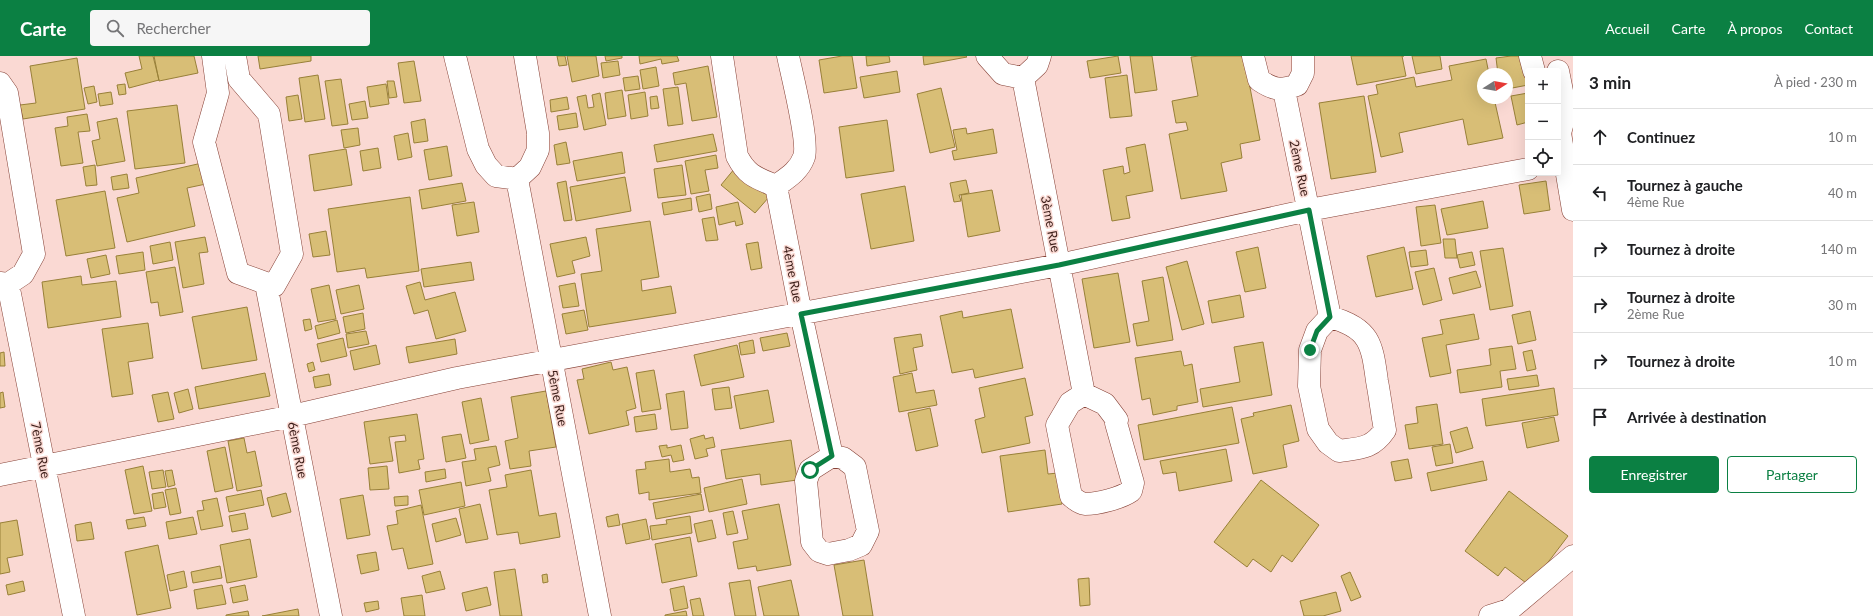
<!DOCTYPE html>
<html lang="fr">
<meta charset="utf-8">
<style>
body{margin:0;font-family:Lato,sans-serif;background:#f6f6f6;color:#202124}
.controls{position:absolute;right:12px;top:12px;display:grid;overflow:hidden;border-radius:4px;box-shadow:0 4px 16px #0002}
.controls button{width:36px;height:36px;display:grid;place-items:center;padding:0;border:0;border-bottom:1px solid #e0e0e0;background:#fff;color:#202124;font:20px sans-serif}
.compass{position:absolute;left:1477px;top:12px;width:36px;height:36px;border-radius:50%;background:#fff;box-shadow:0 4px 16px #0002;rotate:79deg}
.stop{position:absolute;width:12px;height:12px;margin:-9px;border:3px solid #0b8043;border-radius:50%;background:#fff}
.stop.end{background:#0b8043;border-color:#fff;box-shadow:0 1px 4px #0008}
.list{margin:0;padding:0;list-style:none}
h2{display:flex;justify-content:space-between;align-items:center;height:52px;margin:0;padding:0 16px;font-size:17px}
h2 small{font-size:13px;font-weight:400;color:#757577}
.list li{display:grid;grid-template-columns:26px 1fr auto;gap:12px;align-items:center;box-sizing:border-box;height:56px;padding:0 16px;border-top:1px solid #e0e0e0}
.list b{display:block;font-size:15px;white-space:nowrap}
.list p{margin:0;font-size:13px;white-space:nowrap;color:#757577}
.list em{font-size:13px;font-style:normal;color:#757577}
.actions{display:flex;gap:8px;padding:12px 16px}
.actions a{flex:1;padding:9px 0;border:1px solid #0b8043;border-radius:4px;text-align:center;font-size:14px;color:#0b8043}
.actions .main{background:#0b8043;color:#fff}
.icon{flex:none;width:22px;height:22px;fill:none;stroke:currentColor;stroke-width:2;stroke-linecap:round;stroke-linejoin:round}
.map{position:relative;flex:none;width:1573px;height:560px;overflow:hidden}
header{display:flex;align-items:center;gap:24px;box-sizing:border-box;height:56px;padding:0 20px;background:#0b8043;color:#fff}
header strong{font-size:19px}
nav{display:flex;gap:22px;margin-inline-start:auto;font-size:14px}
.search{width:280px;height:36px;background:#f6f6f6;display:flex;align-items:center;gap:10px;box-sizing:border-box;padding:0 14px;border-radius:4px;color:#757577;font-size:15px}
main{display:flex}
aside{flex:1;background:#fff}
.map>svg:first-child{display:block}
.building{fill:#d8be76;stroke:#988038}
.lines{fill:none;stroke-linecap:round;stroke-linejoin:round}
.minor-casing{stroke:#864237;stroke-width:23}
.minor{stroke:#fff;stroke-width:22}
.route{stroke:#0b8043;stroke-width:5}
.labels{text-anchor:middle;stroke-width:3;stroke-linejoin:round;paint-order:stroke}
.street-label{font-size:13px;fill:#3b1d18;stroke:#fad9d3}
</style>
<header>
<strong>Carte</strong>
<div class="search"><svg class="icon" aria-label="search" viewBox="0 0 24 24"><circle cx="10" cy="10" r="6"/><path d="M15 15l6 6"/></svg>Rechercher</div>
<nav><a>Accueil</a><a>Carte</a><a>À propos</a><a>Contact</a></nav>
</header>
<main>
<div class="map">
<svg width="1573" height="560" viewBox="0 0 1573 560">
<rect width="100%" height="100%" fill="#fad9d3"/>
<!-- building -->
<path class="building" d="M139,0H153L159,24L129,32L125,17L142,13Z
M154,0H194L198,17L159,25Z
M258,0H311V5L260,13Z
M557,0H565L567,9L559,10Z
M567,0H596L599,20L572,26Z
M605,0H622V2L606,5Z
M639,0H677L679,5L662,8L661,3L640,8Z
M842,0H852L857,32L824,37L819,4Z
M866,0H889L890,6L867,10Z
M923,0H966L967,1L924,9Z
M1118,0L1121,17L1090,22L1087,5Z
M1130,0H1152L1157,34L1135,37Z
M1199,0H1244L1260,84L1240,88L1242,102L1221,107L1227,135L1181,143L1169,78L1188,74L1186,66L1176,67L1172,45L1198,40L1191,1Z
M1351,0H1404H1402L1406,20L1357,29Z
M1412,0H1440L1442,13L1416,18Z
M1511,0H1527L1528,29L1507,33V18H1498L1496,2Z
M77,2L85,53L23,63L20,49L36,47L30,10Z
M1486,3L1489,18H1483V42H1494L1503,82L1468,89L1463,63L1399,77L1403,96L1381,101L1368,40L1378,38L1376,29L1414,21L1416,31L1452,24L1449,10Z
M414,5L421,45L404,47L398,7Z
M618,5L620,19L603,22L601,7Z
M708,10L717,61L692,65L686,27L675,29L673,17Z
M656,11L659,30L643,33L640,14Z
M897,15L900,36L864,42L860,21Z
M318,19L325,63L305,66L299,22Z
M1127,19L1132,60L1110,62L1105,22Z
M638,20L640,33L625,35L623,22Z
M341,23L348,68L332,70L325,25Z
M387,25H394L397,41L389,42Z
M125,28L126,38L119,39L117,29Z
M386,28L389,48L370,51L367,31Z
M94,30L97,46L88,48L84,32Z
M678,31L683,68L668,70L663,33Z
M941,32L955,91L930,97L917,38Z
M622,34L626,60L608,63L605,37Z
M111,36L113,48L100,50L98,38Z
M645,36L648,60L631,63L628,39Z
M600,37L606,69L584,74L577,41L586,39L588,52L594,51L592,39Z
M1528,37V66L1517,69L1511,40Z
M298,39L302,63L289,65L286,41Z
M657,40L659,52L651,53L650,41Z
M1364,40L1376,116L1331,123L1319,47Z
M567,41L569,53L551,56L550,44Z
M365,45L368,62L352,64L349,48Z
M177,49L185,107L135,113L127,55Z
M576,57L578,71L559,74L557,60Z
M87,58L90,75L78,76L83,107L61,110L55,72L68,70L67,61Z
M117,62L125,105L97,110L92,85L100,83L97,66Z
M425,63L428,85L414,87L411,66Z
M887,64L894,115L846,122L839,71Z
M358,72L360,89L344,92L341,74Z
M966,72L967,78L993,73L997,97L954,104L952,95L957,94L953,74Z
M408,77L412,101L398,104L394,80Z
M713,78L717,95L657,106L654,89Z
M566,86L570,107L557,109L554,89Z
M1145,88L1153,135L1126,140L1130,162L1112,165L1103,114L1123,110L1124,118L1130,116L1126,92Z
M447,90L452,120L429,124L424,94Z
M378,92L381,112L363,115L360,95Z
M346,93L352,129L314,135L309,99Z
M622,96L625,117L577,125L573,105Z
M716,99L718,112L705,114L709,135L691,138L685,105Z
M202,107L206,128L187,132L195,170L127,186L117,142L139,137L136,122Z
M95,109L97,129L86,130L83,111Z
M682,109L686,139L658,142L654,113Z
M735,112L769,141L755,157L721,129Z
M127,118L129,132L113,134L111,121Z
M625,121L631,155L576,165L570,131Z
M966,124L969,137L959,139L961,145L954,146L950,127Z
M566,125L572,164L564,165L557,127Z
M1546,125L1550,154L1524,158L1519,129Z
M462,127L466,145L422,153L419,134Z
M905,130L914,185L871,193L861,138Z
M992,134L1000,175L968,181L961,139Z
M105,135L115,192L66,200L56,144Z
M710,138L712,153L699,156L696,141Z
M410,141L419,215L367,222L365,212L337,216L328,153Z
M691,142L692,154L664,159L662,147Z
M1483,145L1488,172L1447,179L1441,153Z
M474,146L479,176L457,180L452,149Z
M738,146L743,168L736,170L735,165L719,169L716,151Z
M1435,149L1441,187L1421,190L1416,151Z
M714,161L718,184L706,185L702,163Z
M650,165L659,221L641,224L642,235L671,230L676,257L589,271L581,218L602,215L596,173Z
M326,175L330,199L313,201L309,178Z
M205,181L208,196L199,197L204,228L183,232L175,186Z
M586,181L590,200L572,205L575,217L557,221L550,188Z
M1443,183H1455L1457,202H1445Z
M170,186L173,204L153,208L150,190Z
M758,186L762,212L751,214L746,188Z
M1258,191L1266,232L1245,236L1236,196Z
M1404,191L1413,233L1376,241L1367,200Z
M1503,192L1513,250L1490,254L1480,195Z
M1426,194L1428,209L1411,211L1409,196Z
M143,196L145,214L119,218L116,200Z
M1472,196L1475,209L1460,212L1457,199Z
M106,199L110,218L91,222L87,203Z
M1187,205L1204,268L1182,274L1166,211Z
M471,206L474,224L424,231L421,213Z
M175,211L183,256L160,260L158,246L151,247L146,216Z
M1434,212L1442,244L1423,249L1415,216Z
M1476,215L1481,231L1453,238L1449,222Z
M1118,217L1130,286L1094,292L1082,223Z
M81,220L82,229L116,225L121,261L48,272L42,226Z
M1163,221L1173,284L1137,290L1133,268L1149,265L1142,225Z
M420,226L425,244L455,236L466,275L436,283L428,254L414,258L406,230Z
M575,227L579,250L563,252L559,230Z
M329,229L336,263L318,266L311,233Z
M359,229L364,253L341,258L336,234Z
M1240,239L1244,261L1212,267L1208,245Z
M247,251L257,304L202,313L192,261Z
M1011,253L1023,312L975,322L973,313L952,317L940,260L962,255L963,262Z
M584,254L588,274L566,278L562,258Z
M1530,255L1536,284L1518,288L1512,259Z
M363,257L365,273L346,277L343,261Z
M1474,258L1479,283L1446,289L1451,317L1430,321L1422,282L1443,278L1440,264Z
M310,263L312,273L305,275L303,264Z
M337,264L340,277L318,283L315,270Z
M148,267L153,302L128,306L133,338L112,341L102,273Z
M366,275L369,288L348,292L346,278Z
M787,277L790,290L763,295L760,282Z
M921,278L923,290L913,292L917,314L900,318L894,282Z
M343,282L347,300L321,306L317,288Z
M455,283L457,298L409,307L406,291Z
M753,284L755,297L741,299L739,287Z
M1263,286L1272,339L1203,351L1200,333L1240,326L1234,291Z
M376,289L380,308L354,314L350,295Z
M737,289L744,321L701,330L694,299Z
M1512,290L1516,313L1500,315L1502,331L1460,337L1457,314L1491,309L1489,293Z
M1532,294L1536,313L1527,315L1523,296Z
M1181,295L1184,310L1192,308L1198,346L1177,350V354L1153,359L1150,342L1142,344L1135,302Z
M4,296L5,310H0V297Z
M313,306L315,314L309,316L307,308Z
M611,306L613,314L627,311L636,352L626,355L629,369L589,378L577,324L584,323L582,313Z
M654,314L661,353L642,356L636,317Z
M265,317L270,340L199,353L195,331Z
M912,317L916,337L934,334L937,349L899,356L893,321Z
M329,318L331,329L315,332L313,321Z
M1537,319L1539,330L1509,334L1507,323Z
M1025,322L1033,359L1025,361L1030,387L982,397L975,364L985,361L979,332Z
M729,331L732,352L715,354L712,333Z
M1554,332L1558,359L1486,370L1482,343Z
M188,333L193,353L179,357L174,337Z
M768,334L774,366L740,373L734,340Z
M546,335L556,391L529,395L531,410L510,413L505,385L518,382L511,341Z
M684,335L688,372L671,374L666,338Z
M3,336L5,351L0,352V337Z
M168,336L174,363L158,366L152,339Z
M481,342L489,384L470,388L462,346Z
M1437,348L1443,388L1409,393L1405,369L1418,367L1416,351Z
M1291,349L1299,385L1283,389L1287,411L1253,418L1241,363L1254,360L1253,357Z
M1232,351L1239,387L1144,404L1138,369Z
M930,352L938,390L916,395L908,357Z
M417,358L424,403L418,404L420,413L399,417L395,386L406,385L405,379L389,381L393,405L370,408L364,366Z
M655,358L657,373L636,376L634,361Z
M1554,361L1559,385L1527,392L1522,367Z
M1467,371L1473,392L1456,397L1450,376Z
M461,378L466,402L446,406L442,381Z
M704,379L705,383L713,381L715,391L706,393L708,400L695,403L690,383Z
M244,382L247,397L255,395L262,430L237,435L228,385Z
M791,384L797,424L761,429L760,418L726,423L721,394Z
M1450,388L1453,407L1436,410L1432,391Z
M667,389V392L681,389L684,404L673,406L671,399L662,401L659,390Z
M496,390L500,409L488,412L491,425L466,430L462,406L476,404L474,393Z
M225,391L233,432L215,436L207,395Z
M1226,393L1232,425L1179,435L1176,416L1163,418L1160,405Z
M1045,394L1048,418L1058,417L1062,448L1008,456L1000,400Z
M669,403L670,416L690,413L692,422L699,421L701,437L649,444V436L639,438L636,414L646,413L645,406Z
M1408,403L1412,422L1395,425L1391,406Z
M1483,405L1487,424L1431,435L1427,417Z
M143,410L152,455L134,458L125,414Z
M387,410L389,433L370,434L368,412Z
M445,413L446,422L426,426L425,416Z
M163,414L166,431L152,433L149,416Z
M172,414L175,429L168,431L165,415Z
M531,414L539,460L556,457L560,481L520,488L518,476L497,479L489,434L507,431L505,419Z
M742,423L747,448L709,456L704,432Z
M1261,424L1319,469L1292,506L1282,499L1271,516L1253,503L1247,511L1214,486Z
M461,426L465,450L424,459L419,434Z
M176,432L181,457L170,459L165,434Z
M261,434L264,449L229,456L226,441Z
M1509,435L1568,480L1530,530L1505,511L1498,520L1465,495Z
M163,436L166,451L154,453L152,438Z
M286,437L291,456L272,461L267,442Z
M701,438L704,454L656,463L653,447Z
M363,439L370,479L347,483L340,443Z
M408,440V449L395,450L394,441Z
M217,442L223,470L201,474L197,455L204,454L202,445Z
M480,448L488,483L466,487L459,453Z
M779,448L791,509L757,515L756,510L738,513L733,486L748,483L742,455Z
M421,449L433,508L408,513L403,492L392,494L387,470L398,468L396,455Z
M733,455L738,477L727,479L723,457Z
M245,457L248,473L232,476L229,460Z
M618,458L620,469L608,471L606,461Z
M690,460L692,477L652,484L650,470L667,468L666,464Z
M144,461L146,470L128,473L126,464Z
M193,461L197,478L169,483L166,466Z
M456,462L461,479L436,486L432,468Z
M646,463L650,483L626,488L622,468Z
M17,464L23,499L7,502L10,516L0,518V467Z
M712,464L716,482L698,486L694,468Z
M91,466L94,483L77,485L75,469Z
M690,481L697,520L662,527L655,488Z
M250,483L257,521L227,527L220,489Z
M158,489L171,552L137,559L125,496Z
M376,496L379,514L361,518L357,499Z
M864,504L873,560H843L834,509Z
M220,510L222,522L193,527L191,516Z
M515,513L522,560H500L494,516Z
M184,515L187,531L170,535L167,519Z
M440,515L445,533L426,537L422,520Z
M1350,516L1361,541L1351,545L1341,520Z
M547,518L548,526L543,527L542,519Z
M1089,522L1090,549L1080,550L1078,523Z
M750,524L756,560H735L729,527Z
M791,524L799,560H764L758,531Z
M23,525L25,535L8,539L6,529Z
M222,529L226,548L197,553L194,534Z
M245,529L248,544L233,547L230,532Z
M684,530L688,552L674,555L670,533Z
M487,531L491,549L466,555L462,537Z
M1336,536L1341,555L1323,560H1304L1300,545Z
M422,539L425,560H404L401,542Z
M700,542L704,560H693L690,544Z
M378,545L379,553L366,556L364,547Z
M298,553L299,560H262Z
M248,555L249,560H226V559Z
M686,555L687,560H665V559Z"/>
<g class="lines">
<defs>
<path id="minor" d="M213,0L218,37L204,86L238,217L274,230L292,198L269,58L239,23L235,0
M455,0L478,93L486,109L496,120L517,123L530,111L538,94V77L525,0
M722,0L737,100C747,120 757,122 776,130
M987,0L1003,18L1023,22
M1253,0L1259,24C1274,34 1280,35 1297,29L1303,17V0
M1530,0L1534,15
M1558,15L1566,55L1560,77L1573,154
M1023,22L1084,338
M1023,22L1037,9L1040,0
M0,27L7,37L34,198L23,218L8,228L0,227
M1284,34L1330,261
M517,123L600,560
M776,130L801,258L832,400
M776,130C787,122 799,115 804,101C809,86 792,19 788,0
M8,228L74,560
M266,228L331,560
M1330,261C1370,272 1372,288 1377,325C1380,341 1382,358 1385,374C1372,393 1360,392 1339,395L1328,387L1318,373L1309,330L1310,294L1317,275Z
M1084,338L1105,348L1117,364L1116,367L1133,427L1131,435C1121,442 1098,448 1085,448C1079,447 1076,444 1071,440L1057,369L1070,347Z
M832,400L843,402L855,411L868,475L861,489L849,494L828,498L819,495L812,486L806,425L810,414Z
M0,419L292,360L457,322L1059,209L1309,154L1528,113
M1490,560L1509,554L1573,500"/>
</defs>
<!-- minor casing -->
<use href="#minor" class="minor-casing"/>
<!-- minor -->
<use href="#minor" class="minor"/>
</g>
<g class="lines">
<!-- route -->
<path class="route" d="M810,414L832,400L801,258L1059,209L1309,154L1330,261L1317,275L1310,294"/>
</g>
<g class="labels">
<!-- street labels -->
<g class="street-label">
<text transform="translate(1300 112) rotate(78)" y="5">2ème Rue</text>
<text transform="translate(1051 168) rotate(79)" y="5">3ème Rue</text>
<text transform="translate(793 218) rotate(79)" y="5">4ème Rue</text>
<text transform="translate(558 342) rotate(79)" y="5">5ème Rue</text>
<text transform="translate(41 394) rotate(79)" y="5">7ème Rue</text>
<text transform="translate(298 394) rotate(79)" y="5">6ème Rue</text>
</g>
</g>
</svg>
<div class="controls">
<button>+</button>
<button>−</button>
<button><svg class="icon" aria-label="locate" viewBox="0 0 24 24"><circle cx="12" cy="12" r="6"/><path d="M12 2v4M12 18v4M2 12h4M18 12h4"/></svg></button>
</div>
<svg class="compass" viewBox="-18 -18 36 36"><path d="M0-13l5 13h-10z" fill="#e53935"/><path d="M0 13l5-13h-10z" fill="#757577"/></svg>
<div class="stop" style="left:810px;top:414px"></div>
<div class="stop end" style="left:1310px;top:294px"></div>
</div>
<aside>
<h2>3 min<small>À pied · 230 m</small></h2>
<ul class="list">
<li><svg class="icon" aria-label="ahead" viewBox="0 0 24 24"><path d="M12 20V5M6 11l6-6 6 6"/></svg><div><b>Continuez</b></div><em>10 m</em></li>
<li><svg class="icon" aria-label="left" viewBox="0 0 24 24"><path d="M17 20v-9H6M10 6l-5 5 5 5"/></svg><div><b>Tournez à gauche</b><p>4ème Rue</p></div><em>40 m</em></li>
<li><svg class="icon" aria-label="right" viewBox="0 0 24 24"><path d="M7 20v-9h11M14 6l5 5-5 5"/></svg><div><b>Tournez à droite</b></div><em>140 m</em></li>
<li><svg class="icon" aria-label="right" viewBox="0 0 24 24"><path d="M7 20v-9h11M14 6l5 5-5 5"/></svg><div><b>Tournez à droite</b><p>2ème Rue</p></div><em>30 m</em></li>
<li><svg class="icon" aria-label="right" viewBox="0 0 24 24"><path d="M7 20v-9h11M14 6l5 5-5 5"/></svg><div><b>Tournez à droite</b></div><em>10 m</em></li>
<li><svg class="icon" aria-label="arrive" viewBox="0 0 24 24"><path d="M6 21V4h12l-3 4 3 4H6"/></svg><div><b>Arrivée à destination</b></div></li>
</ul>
<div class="actions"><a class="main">Enregistrer</a><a>Partager</a></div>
</aside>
</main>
